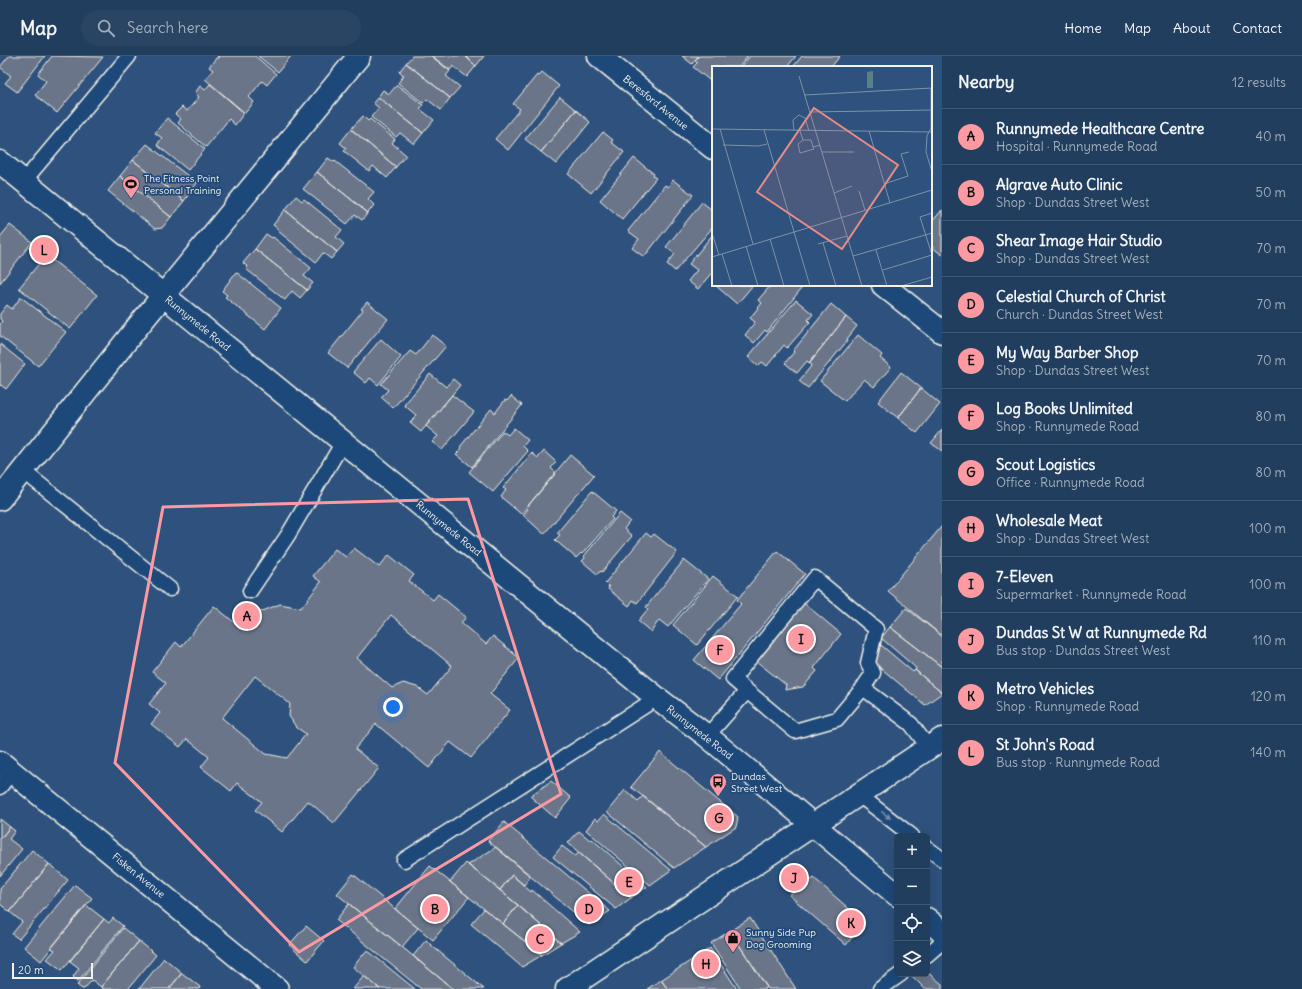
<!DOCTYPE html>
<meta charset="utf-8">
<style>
body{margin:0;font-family:Delius,sans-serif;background:#2a4564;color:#f1f3f6}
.controls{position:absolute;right:12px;bottom:12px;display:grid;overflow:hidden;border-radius:6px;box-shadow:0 4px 16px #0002}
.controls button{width:36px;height:36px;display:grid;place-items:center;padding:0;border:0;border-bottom:1px solid #3f5773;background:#223e5e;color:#f1f3f6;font:20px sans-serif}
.scale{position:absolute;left:12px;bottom:10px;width:81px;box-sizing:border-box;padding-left:4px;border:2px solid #f4f1e8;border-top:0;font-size:11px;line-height:14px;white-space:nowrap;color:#f4f1e8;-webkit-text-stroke:3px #1f4a7a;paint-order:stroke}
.you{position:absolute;left:393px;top:651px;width:14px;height:14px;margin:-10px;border:3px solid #fff;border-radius:50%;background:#1a73e8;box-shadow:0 0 0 6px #1a73e833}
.badge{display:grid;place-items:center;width:26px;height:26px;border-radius:50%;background:#ff9aa2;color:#111;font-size:13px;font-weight:700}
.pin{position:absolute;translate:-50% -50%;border:2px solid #fff;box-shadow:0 1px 4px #0006}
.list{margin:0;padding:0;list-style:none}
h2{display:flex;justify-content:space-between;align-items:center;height:52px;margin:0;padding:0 16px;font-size:17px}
h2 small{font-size:13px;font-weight:400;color:#a2aebc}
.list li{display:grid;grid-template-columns:26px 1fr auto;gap:12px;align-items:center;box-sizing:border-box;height:56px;padding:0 16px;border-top:1px solid #3f5773}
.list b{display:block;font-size:15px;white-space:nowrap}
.list p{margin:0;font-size:13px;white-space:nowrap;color:#a2aebc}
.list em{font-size:13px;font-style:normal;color:#a2aebc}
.icon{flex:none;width:22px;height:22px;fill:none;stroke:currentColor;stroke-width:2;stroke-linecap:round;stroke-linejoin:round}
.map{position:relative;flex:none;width:942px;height:933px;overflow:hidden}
header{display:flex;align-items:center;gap:24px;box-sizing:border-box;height:56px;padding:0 20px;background:#223e5e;border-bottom:1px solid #3f5773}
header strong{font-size:19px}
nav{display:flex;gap:22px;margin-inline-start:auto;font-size:14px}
.search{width:280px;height:36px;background:#2a4564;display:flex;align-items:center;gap:10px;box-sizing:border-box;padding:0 14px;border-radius:22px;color:#a2aebc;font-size:15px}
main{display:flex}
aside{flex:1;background:#223e5e}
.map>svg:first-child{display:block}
.building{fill:#6a7489;stroke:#f4f1e8;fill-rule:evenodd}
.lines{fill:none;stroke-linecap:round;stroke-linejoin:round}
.lane-casing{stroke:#f4f1e8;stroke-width:17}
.street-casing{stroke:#f4f1e8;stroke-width:25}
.secondary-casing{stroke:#f4f1e8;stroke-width:25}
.lane{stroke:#1f4a7a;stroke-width:14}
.street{stroke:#1f4a7a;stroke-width:22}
.secondary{stroke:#1f4a7a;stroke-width:22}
.oneway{fill:#748da6}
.marked{fill:none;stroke:#ff9aa2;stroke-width:3;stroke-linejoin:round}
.labels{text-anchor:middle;stroke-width:3.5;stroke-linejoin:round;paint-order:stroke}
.street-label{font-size:10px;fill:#f4f1e8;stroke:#1f4a7a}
.poi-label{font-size:10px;fill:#f4f1e8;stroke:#1f4a7a;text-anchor:start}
.inset-road{fill:none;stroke:#7d92a8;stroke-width:1}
.view{fill:#e58c88;fill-opacity:0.15;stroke:#e58c88;stroke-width:2}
.inset-edge{fill:none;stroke:#f4f1e8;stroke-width:2}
</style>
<header>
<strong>Map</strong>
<div class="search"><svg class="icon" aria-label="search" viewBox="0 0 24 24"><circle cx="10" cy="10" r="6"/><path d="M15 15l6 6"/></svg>Search here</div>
<nav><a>Home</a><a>Map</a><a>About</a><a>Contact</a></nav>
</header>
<main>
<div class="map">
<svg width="942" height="933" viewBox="0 0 942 933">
<rect width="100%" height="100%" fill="#2e527d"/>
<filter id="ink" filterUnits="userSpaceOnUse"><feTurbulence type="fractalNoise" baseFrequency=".025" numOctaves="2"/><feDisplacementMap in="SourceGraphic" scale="8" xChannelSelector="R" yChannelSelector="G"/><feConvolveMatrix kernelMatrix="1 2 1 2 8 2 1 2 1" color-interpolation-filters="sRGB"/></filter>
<g filter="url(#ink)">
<!-- building -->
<path class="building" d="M9,0H45L17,36L5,27L11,20L0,11Z
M52,0L103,1L57,57L35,39L46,25L38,18Z
M217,0H255L276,18L267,29L262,25L249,41L254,46L245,57L205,23L213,14L209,11L216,2H219Z
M258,0H291L278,16Z
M412,0H431L450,15L446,20L460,31L450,42L406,7Z
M432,0H465L476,10L467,21L453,10L450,14Z
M465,0H484L476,10Z
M682,0H698L692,8Z
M699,0H748L739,11H713V27L693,11L698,6L695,4Z
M750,0H796L787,11H741Z
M802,0H840L831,11H793Z
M406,7L450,42L441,54L427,43L423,47L398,27L404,19L399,16Z
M542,16L559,30L508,94L495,83L520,53L513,48L537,19L538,20Z
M210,28L244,57L235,69L229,63L206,91L178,67L181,63L175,58L182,51L187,55L199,41L195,37L200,30L205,34Z
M397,29L423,49L420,53L434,64L423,77L378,41L383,34L389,38Z
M378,41L423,77L414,88L400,77L396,81L371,61L379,52L373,47Z
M560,41L576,54L541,96L525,83Z
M576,54L590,66L556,108L541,96Z
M363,60L368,65L370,63L395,83L392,87L406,99L396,111L351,73Z
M167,62L205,93L188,114L157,89L162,82L155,77Z
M351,73L396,111L387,122L373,110L369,115L344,95L346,92L340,87Z
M603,76L613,84L611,86L624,96L591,137L568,118Z
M147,88L197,127L184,145L133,104Z
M328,102L334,106L335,105L374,136L368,143L374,149L368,157L317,116Z
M634,102L654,118L653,120L656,122L622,163L600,144Z
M133,104L184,145L171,161L120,120Z
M317,116L368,157L362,164L355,159L347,168L303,133Z
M120,120L171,161L162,172L155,173L108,135Z
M673,124L693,139L644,201L632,192L639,183L628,175L665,129L668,131Z
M296,140L302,145L304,143L342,174L336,181L344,188L337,196L285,154Z
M702,146L713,155V171L675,215L667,208L675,198L666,191Z
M285,154L337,196L331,203L323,197L316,206L278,175L279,174L273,169Z
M942,154V199L931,190V167Z
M10,169L32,186L0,227V181Z
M266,178L272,182L273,181L311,212L304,220L313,227L307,234L255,193Z
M713,178V215L698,233L688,225L697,214L689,208Z
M255,193L307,234L300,242L292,235L285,244L246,213L248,211L243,207Z
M46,199L97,239L70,273L19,232Z
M236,216L281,252L265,273L225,241L227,239L222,235Z
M715,229H753L737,248Z
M771,229H804L767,276L765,274L754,287L745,279L755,266L750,262L762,247L758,244Z
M21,241L66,276L38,310L0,280V268L2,265L0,263V258L7,249L12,253Z
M796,244L813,258L808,264L810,266L787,292L784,289L767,310L762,306L758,310L748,301Z
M367,246L388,263L347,312L328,297L363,254L361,253Z
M831,248L846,261L809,307L807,305L797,317L785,307L794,296L793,295Z
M846,261L857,270L847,283L848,284L808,332L799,325L812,309L809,307Z
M432,279L446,290L393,352L381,341L388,334L381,328L410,295L416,299Z
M858,279L882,299L880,302L891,311L874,331L864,323L845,345L820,325Z
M381,283L401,301L378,329L370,322L366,327L353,316Z
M0,288L25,308L6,333L1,329L0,330Z
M901,316L921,332L898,362L878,346Z
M430,318L446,331L453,323L460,329L421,376L410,367L416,359L404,349Z
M921,332L940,348L917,377L898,362Z
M452,339L474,356L442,394L432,386L438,380L426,370Z
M511,340L522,349L472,411L456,398L462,392L460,391L491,353L495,357L505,344L507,345Z
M514,372L528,384L523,390L528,395L493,436L469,416L503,375L508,379Z
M942,374V395L931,387Z
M544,395L556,406L551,412L556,417L521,458L501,441L506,434L503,432L532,397L538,402Z
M570,399L594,419L544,478L523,459L528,453L526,452Z
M592,435L616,455L611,461L613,463L582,498L581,497L576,502L555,484L560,479L557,477Z
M620,457L630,465L624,473L632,480L602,516L601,515L597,518L582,505L585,502L584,500Z
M942,470V580L888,535Z
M646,477L651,481L654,478L677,496L637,547L633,544L629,550L608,533L609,531L605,527Z
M354,492L379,511L389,499L414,519L409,525L433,544L438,538L466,561L461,567L486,588L493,580L519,602L490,638L510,654L471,702L450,686L429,712L376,668L355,693L379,712L334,767L308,745L282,776L255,754L262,746L237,727L231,735L201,711L209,701L187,683L180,691L151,668L160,657L149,648L166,627L152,616L176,586L181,591L214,550L244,574L258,557L280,548L301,552L321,526L313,520L335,493L346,501ZM391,559L452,610L428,639L417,631L403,627L392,632L357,602ZM255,620L290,648L289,660L296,671L306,678L287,702L266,698L222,662Z
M777,495L805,518L718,624L694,604L741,548L737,544Z
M684,504L708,523L668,571L659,564L651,576L638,565L648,553L646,551Z
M713,520L738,540L697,589L673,569Z
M799,543L841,578L814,612L817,615L803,631L785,634L786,629L751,601Z
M906,552L942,580V611L890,571Z
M890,571L942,611V637L915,614L916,612L881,582Z
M881,589L913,616L915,614L942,637L925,649L871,604Z
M660,696L738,761L736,771L706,791L631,731Z
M551,725L571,742L555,762L530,740Z
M625,734L638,745L643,740L706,791L674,812L607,756Z
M604,758L671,814L650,829L586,774L595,762L598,765Z
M0,763L10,771L0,783Z
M504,766L610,855L589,869L488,785Z
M10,771L15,775L9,783L22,793L0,820V783Z
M579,775L590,784L592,783L647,831L631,842L568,787Z
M562,790L575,800L579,797L631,842L616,853L553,801Z
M496,791L531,820L524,829L512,819L500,834L468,809Z
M32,794L49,808L10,856L0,848V833Z
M466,807L518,849L503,868L450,826Z
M49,808L68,824L19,883L12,878L22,866L10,856Z
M430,810L469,841L433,884L395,853Z
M353,818L418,872L402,891L337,838Z
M512,819L531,836L532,834L580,876L561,887L500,834Z
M814,822L864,866L846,889L789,839Z
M75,829L92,842L41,905L24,891Z
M349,848L402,891L453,933H421L336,864Z
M86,849L104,863L62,914L47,903L55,894L51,892Z
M518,849L561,887L542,899L503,868Z
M484,853L503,868L542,899L522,911L471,868Z
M113,862L123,870L78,925L73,921L79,912L70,905L104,863L109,867Z
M750,862L796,933H768L730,875Z
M306,870L324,885L307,905L289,889Z
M123,872L139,885L101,931L92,924L84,933H82L77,929Z
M730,875L767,931L765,933H741L711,887Z
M426,884L431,889L484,933H453L413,900Z
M139,885L156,899L128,933H103L101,931Z
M710,892L737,933H668L661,924Z
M367,894L415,933H380L353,911Z
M164,902L182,917L169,933H139Z
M927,916L942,928V933H925L910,918H927Z
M182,917L200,931L199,933H169Z
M364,920L380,933H353Z
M661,924L668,933H647Z"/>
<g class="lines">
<defs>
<path id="lane" d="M24,125L129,0
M22,414L170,533
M250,535L288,479L343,386
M747,635L733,623L815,522L876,573L868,607L873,617L863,632
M707,680L747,635L795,675L837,663L863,632L911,668L929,692
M0,731L12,716
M859,739L912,780
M927,792L942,803
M404,804L657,642
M927,899L942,886
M880,933L901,918"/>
<path id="street" d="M599,0L713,92
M883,229L942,276
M0,443L139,269L359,0
M0,706L277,933"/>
<path id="secondary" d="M0,106L657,642L707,680L897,839
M927,863L942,876
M567,933L942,683"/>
</defs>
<!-- lane casing -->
<use href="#lane" class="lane-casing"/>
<!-- street casing -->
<use href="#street" class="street-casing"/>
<!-- secondary casing -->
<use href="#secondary" class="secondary-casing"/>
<!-- lane -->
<use href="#lane" class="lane"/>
<!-- street -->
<use href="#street" class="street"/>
<!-- secondary -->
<use href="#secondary" class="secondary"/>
</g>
<!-- one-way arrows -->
<defs><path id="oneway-solid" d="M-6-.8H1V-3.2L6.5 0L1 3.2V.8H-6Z"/></defs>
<use class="oneway" href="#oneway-solid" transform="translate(886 759) rotate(38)"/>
</g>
<!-- marked area -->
<path class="marked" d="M468,443L561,738L299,896L115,707L163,451Z"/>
<!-- icons -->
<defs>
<symbol id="stadium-pin" viewBox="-11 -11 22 30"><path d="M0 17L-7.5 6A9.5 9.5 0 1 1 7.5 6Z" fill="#ff9aa2" stroke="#1f4a7a"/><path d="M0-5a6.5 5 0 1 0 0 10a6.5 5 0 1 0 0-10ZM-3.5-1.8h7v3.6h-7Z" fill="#111"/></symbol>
<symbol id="bus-pin" viewBox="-11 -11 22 30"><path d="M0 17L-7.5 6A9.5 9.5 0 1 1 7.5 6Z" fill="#ff9aa2" stroke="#1f4a7a"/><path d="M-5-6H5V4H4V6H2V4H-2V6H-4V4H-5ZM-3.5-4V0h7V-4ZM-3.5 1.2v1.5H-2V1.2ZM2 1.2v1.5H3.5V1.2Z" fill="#111"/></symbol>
<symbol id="shop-pin" viewBox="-11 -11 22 30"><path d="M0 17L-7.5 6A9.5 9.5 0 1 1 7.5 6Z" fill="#ff9aa2" stroke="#1f4a7a"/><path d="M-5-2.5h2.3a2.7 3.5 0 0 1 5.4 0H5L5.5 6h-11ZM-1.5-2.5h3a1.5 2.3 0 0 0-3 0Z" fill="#111"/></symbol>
</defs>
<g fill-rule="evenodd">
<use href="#stadium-pin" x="121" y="118" width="20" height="27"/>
<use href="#bus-pin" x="708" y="716" width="20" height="27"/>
<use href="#shop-pin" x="723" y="872" width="20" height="27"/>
</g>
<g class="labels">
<!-- street labels -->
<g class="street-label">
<text transform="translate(656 46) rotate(39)" y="4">Beresford Avenue</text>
<text transform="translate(198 267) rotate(39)" y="4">Runnymede Road</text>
<text transform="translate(449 472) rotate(39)" y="4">Runnymede Road</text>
<text transform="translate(700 676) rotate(38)" y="4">Runnymede Road</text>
<text transform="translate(139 819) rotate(39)" y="4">Fisken Avenue</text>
</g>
<!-- poi labels -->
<g class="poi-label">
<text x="144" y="126">The Fitness Point<tspan x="144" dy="12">Personal Training</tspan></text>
<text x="731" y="724">Dundas<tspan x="731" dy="12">Street West</tspan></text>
<text x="746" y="880">Sunny Side Pup<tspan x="746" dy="12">Dog Grooming</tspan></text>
</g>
</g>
<!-- overview -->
<g transform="translate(712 10)">
<rect width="220" height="220" fill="#2e527d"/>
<path d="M161,5V22H155V6Z" fill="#588188"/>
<path class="inset-road" d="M87,10L150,220M219,22V62L215,70L214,86L220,106M93,29L220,22M98,46L220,44M0,63L220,66M8,63L41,178M52,64L98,220M82,65L81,54L87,49L93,52L97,65M88,65L91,74H99L101,81L108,79M157,65L178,137M91,74L86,78L88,87L102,83L101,81M11,79L47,80L55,78M110,86H142M172,118L196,110L189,88L197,86M147,125L153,144M122,127L140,120M220,147L208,151L220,189M0,167L7,189M58,173L72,220M111,177L124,220M106,178L135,170M34,180L46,220M164,184L175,220M10,188L20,220M141,190L220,167M0,191L220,124M171,204L220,189M189,220L220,211"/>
<path class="view" d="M102,42L186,99L130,183L45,126Z"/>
<rect width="220" height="220" class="inset-edge"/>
</g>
</svg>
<div class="controls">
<button>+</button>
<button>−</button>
<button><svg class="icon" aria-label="locate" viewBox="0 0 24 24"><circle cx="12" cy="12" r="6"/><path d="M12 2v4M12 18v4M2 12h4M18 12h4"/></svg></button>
<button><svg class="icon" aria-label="layers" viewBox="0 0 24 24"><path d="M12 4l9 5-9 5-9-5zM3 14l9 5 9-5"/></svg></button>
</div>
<div class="scale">20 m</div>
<div class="you"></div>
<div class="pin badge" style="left:247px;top:560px">A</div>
<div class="pin badge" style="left:435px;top:853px">B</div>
<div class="pin badge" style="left:540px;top:883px">C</div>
<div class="pin badge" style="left:589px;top:853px">D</div>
<div class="pin badge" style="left:629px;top:826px">E</div>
<div class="pin badge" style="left:720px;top:594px">F</div>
<div class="pin badge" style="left:719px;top:762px">G</div>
<div class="pin badge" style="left:706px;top:908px">H</div>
<div class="pin badge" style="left:801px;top:583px">I</div>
<div class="pin badge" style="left:794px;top:822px">J</div>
<div class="pin badge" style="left:851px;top:867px">K</div>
<div class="pin badge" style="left:44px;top:194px">L</div>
</div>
<aside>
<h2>Nearby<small>12 results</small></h2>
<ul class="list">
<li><span class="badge">A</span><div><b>Runnymede Healthcare Centre</b><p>Hospital · Runnymede Road</p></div><em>40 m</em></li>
<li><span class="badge">B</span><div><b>Algrave Auto Clinic</b><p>Shop · Dundas Street West</p></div><em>50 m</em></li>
<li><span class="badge">C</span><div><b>Shear Image Hair Studio</b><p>Shop · Dundas Street West</p></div><em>70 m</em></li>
<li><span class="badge">D</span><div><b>Celestial Church of Christ</b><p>Church · Dundas Street West</p></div><em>70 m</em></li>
<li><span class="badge">E</span><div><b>My Way Barber Shop</b><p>Shop · Dundas Street West</p></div><em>70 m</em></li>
<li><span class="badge">F</span><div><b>Log Books Unlimited</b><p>Shop · Runnymede Road</p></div><em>80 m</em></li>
<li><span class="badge">G</span><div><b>Scout Logistics</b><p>Office · Runnymede Road</p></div><em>80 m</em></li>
<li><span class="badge">H</span><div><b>Wholesale Meat</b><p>Shop · Dundas Street West</p></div><em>100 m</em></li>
<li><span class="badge">I</span><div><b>7-Eleven</b><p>Supermarket · Runnymede Road</p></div><em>100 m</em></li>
<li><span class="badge">J</span><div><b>Dundas St W at Runnymede Rd</b><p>Bus stop · Dundas Street West</p></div><em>110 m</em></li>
<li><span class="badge">K</span><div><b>Metro Vehicles</b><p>Shop · Runnymede Road</p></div><em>120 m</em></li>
<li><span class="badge">L</span><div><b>St John's Road</b><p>Bus stop · Runnymede Road</p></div><em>140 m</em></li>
</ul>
</aside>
</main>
